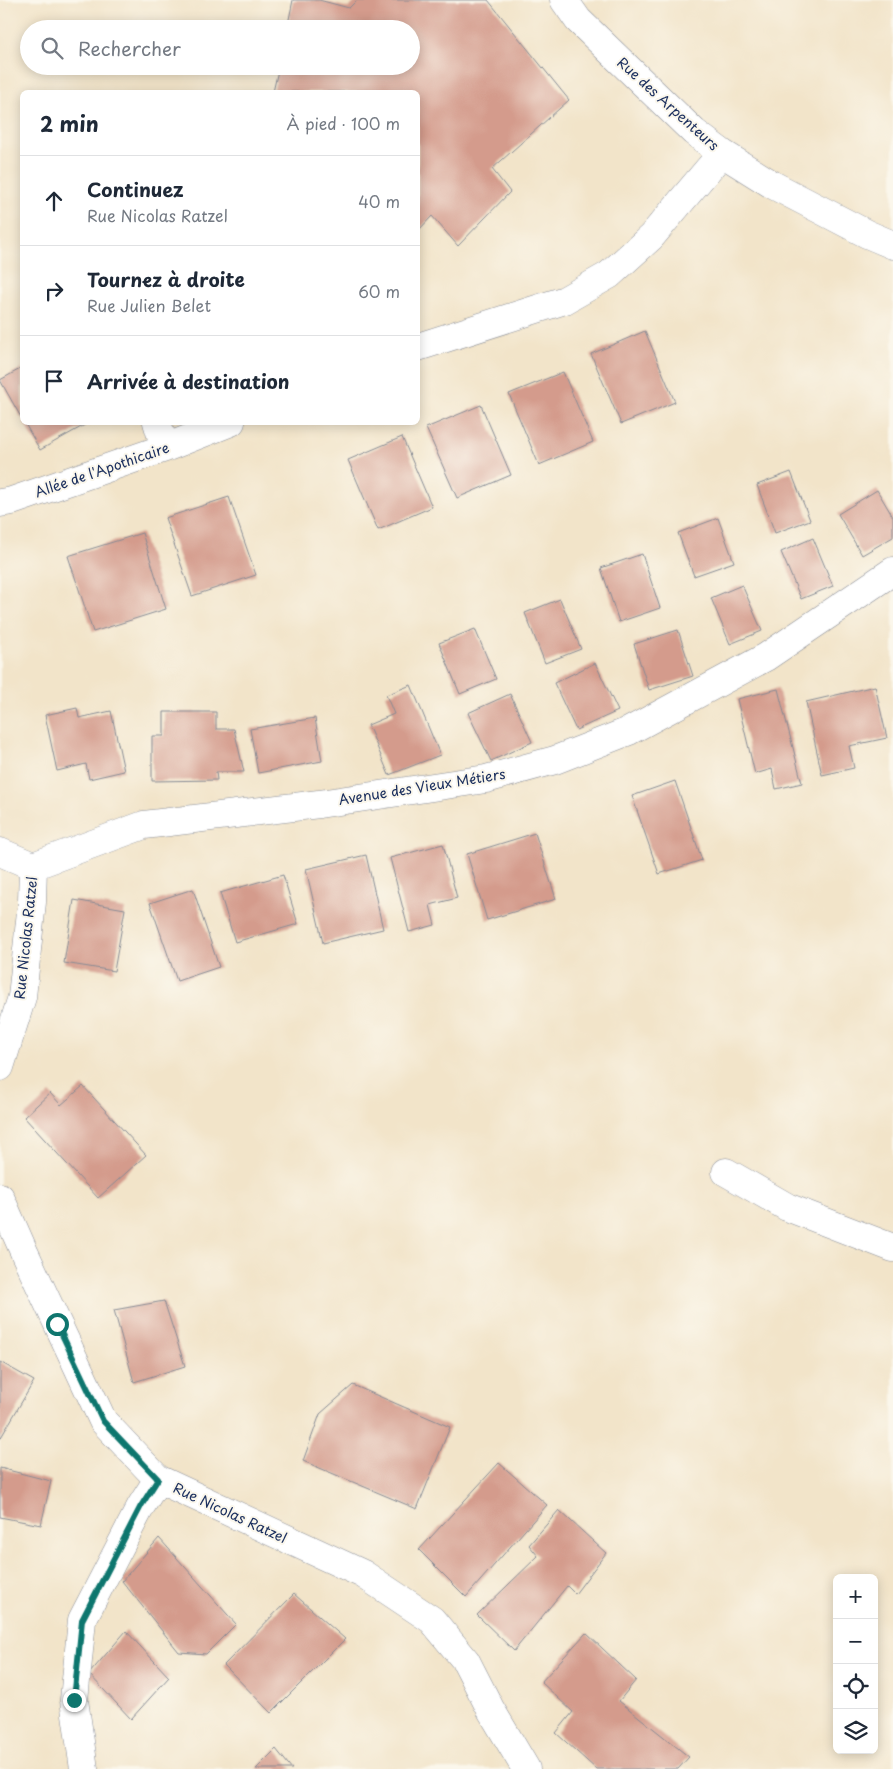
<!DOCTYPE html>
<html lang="fr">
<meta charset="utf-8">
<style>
body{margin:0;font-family:"Playpen Sans",sans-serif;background:#f2f2f3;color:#1f2937}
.controls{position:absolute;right:15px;bottom:15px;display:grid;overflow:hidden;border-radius:8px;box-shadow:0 2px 12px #0003}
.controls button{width:45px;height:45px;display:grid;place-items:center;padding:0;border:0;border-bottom:1px solid #e0e1e3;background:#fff;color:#1f2937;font:25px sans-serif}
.stop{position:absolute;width:15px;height:15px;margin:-11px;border:4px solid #0f766e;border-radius:50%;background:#fff}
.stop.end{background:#0f766e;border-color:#fff;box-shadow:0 1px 5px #0008}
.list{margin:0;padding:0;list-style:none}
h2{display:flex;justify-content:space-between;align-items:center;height:65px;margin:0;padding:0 20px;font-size:21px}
h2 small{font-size:16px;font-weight:400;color:#747a83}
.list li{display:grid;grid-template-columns:32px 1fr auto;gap:15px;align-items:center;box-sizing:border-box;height:90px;padding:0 20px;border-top:1px solid #e0e1e3}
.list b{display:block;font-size:19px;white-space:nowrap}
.list p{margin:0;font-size:16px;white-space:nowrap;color:#747a83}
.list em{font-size:16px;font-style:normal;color:#747a83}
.icon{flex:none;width:28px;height:28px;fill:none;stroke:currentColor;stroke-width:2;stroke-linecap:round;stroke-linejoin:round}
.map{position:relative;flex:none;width:893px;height:1769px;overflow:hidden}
.search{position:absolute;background:#fff;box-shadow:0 2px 12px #0003;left:20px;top:20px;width:400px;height:55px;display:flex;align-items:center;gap:12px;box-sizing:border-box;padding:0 18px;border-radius:28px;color:#747a83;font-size:19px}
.panel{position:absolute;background:#fff;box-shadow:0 2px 12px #0003;left:20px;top:90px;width:400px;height:335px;border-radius:8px}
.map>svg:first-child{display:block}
.building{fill:#d49b8c}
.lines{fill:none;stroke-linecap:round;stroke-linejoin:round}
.minor-casing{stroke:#868a94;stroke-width:29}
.minor{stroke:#fff;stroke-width:28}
.route{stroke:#0f766e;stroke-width:6}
.labels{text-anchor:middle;stroke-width:4;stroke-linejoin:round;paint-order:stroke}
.street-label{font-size:14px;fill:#1b2f5e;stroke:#fbf7ec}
</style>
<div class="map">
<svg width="893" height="1769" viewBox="0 0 893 1769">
<rect width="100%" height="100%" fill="#fbf7ec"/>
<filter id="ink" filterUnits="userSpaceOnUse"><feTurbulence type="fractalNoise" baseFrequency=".02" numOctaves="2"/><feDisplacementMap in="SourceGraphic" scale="10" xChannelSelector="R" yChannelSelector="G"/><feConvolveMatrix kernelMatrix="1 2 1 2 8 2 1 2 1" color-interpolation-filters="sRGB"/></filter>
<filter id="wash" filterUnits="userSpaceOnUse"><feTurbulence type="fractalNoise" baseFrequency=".0096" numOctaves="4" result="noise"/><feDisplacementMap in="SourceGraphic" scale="20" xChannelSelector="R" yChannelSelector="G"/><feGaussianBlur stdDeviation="1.12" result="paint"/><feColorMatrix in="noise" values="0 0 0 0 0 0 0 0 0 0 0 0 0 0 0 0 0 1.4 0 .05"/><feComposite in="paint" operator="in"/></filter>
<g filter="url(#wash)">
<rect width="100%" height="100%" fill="#f2e4c9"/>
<g id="blocks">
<!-- building -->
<path class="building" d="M293,0H319L349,8L357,0H488L569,100L492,169L510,192L458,246L432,216L418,231V92H273L279,66H411V29H287Z
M645,331L675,402L621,424L591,354Z
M22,368V419L0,380Z
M563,372L593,442L539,465L509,394Z
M481,405L511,475L457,498L426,428Z
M24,422H90L40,450Z
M402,437L432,507L378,530L348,460Z
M791,472L810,520L775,533L757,485Z
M877,490L893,517V537L862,555L838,514Z
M229,497L256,575L192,596L165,518Z
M718,518L734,562L694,576L678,533Z
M142,533L166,609L93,632L68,556Z
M813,538L833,586L801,599L781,552Z
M642,554L660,608L619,622L601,568Z
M742,585L762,631L730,644L711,598Z
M560,599L581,649L545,663L525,613Z
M475,629L496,679L460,694L439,643Z
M678,630L693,676L649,690L634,644Z
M595,663L618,711L576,730L554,683Z
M411,685L440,755L389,775L368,725L394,714L386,695Z
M875,686L887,738L849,746L854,768L822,775L806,702Z
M778,689L802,783L776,789L772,769L755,774L737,699Z
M510,694L532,742L491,761L468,713Z
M77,708L79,718L111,711L124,771L89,779L86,764L57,771L45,715Z
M164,712H216V729H234L244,772H216L217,780L152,781V736H164Z
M315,718L322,761L258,773L250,729Z
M675,781L702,860L659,874L632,796Z
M535,833L556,899L487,920L467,854Z
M443,844L457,898L430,905L435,925L409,932L390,858Z
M366,855L383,929L323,943L306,869Z
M283,875L298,924L235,942L220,893Z
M193,889L219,967L177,981L150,903Z
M74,900L125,909L114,971L64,963Z
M83,1086L146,1155L98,1198L24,1117L50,1093L61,1105Z
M164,1301L185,1366L134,1382L114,1310Z
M0,1362L34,1381L0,1439Z
M353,1385L450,1427L417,1509L303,1461L320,1414Z
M499,1463L547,1505L466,1597L419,1550Z
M0,1468L51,1481L41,1525L0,1517Z
M559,1510L606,1553L575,1594L567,1586L514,1651L477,1615L538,1556L529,1545Z
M159,1538L236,1624L206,1654L179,1652L122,1581Z
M294,1594L345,1639L271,1713L224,1665Z
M126,1631L169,1677L131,1719L89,1674Z
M586,1633L636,1680L619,1701L689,1757L678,1769H596L556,1733L573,1712L541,1682Z
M276,1749L292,1769H256Z"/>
</g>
</g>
<g filter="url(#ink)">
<use href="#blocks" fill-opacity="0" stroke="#868a94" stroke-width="1"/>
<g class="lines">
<defs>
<path id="minor" d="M564,0L578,20L694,132L722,153L773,185L867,234L893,245
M418,347L565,300L609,275L651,237L722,153
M157,422L165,448
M0,503L12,501L165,448L231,422
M0,852L33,866L144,825L319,804L486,779L555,760L629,731L766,657L893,571
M0,1067L22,997L32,902L33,866
M726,1172L787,1207L893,1248
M0,1197L25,1254L103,1421L158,1479L363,1574L432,1620L466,1661L491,1710L526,1769
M84,1769L74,1700L82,1620L141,1506L158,1479"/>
</defs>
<!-- minor casing -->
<use href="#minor" class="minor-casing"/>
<!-- minor -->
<use href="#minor" class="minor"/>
</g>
</g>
<g class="lines" filter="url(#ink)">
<!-- route -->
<path class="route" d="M57,1324L103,1421L158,1479L141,1506L82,1620L74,1700"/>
</g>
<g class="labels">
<!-- street labels -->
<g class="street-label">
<text transform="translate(668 104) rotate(42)" y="5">Rue des Arpenteurs</text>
<text transform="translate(102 470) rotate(-19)" y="5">Allée de l'Apothicaire</text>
<text transform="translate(422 787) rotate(-9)" y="5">Avenue des Vieux Métiers</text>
<text transform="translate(26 938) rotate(-84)" y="5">Rue Nicolas Ratzel</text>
<text transform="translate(230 1513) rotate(25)" y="5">Rue Nicolas Ratzel</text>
</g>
</g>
</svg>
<div class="controls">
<button>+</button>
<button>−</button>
<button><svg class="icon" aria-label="locate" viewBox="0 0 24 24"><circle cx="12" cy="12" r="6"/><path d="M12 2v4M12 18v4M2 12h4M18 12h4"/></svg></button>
<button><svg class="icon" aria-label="layers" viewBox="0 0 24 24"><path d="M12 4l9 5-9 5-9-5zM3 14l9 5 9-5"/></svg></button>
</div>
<div class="stop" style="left:57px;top:1324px"></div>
<div class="stop end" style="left:74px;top:1700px"></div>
<div class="search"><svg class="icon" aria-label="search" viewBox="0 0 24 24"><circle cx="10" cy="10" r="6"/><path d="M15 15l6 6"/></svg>Rechercher</div>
<section class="panel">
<h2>2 min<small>À pied · 100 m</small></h2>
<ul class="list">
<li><svg class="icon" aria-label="ahead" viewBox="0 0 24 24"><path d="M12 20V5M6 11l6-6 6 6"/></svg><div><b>Continuez</b><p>Rue Nicolas Ratzel</p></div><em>40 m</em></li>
<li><svg class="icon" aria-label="right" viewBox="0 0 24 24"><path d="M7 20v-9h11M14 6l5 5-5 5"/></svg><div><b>Tournez à droite</b><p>Rue Julien Belet</p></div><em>60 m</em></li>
<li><svg class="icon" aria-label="arrive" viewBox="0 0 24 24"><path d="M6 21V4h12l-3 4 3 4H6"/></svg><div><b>Arrivée à destination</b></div></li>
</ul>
</section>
</div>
